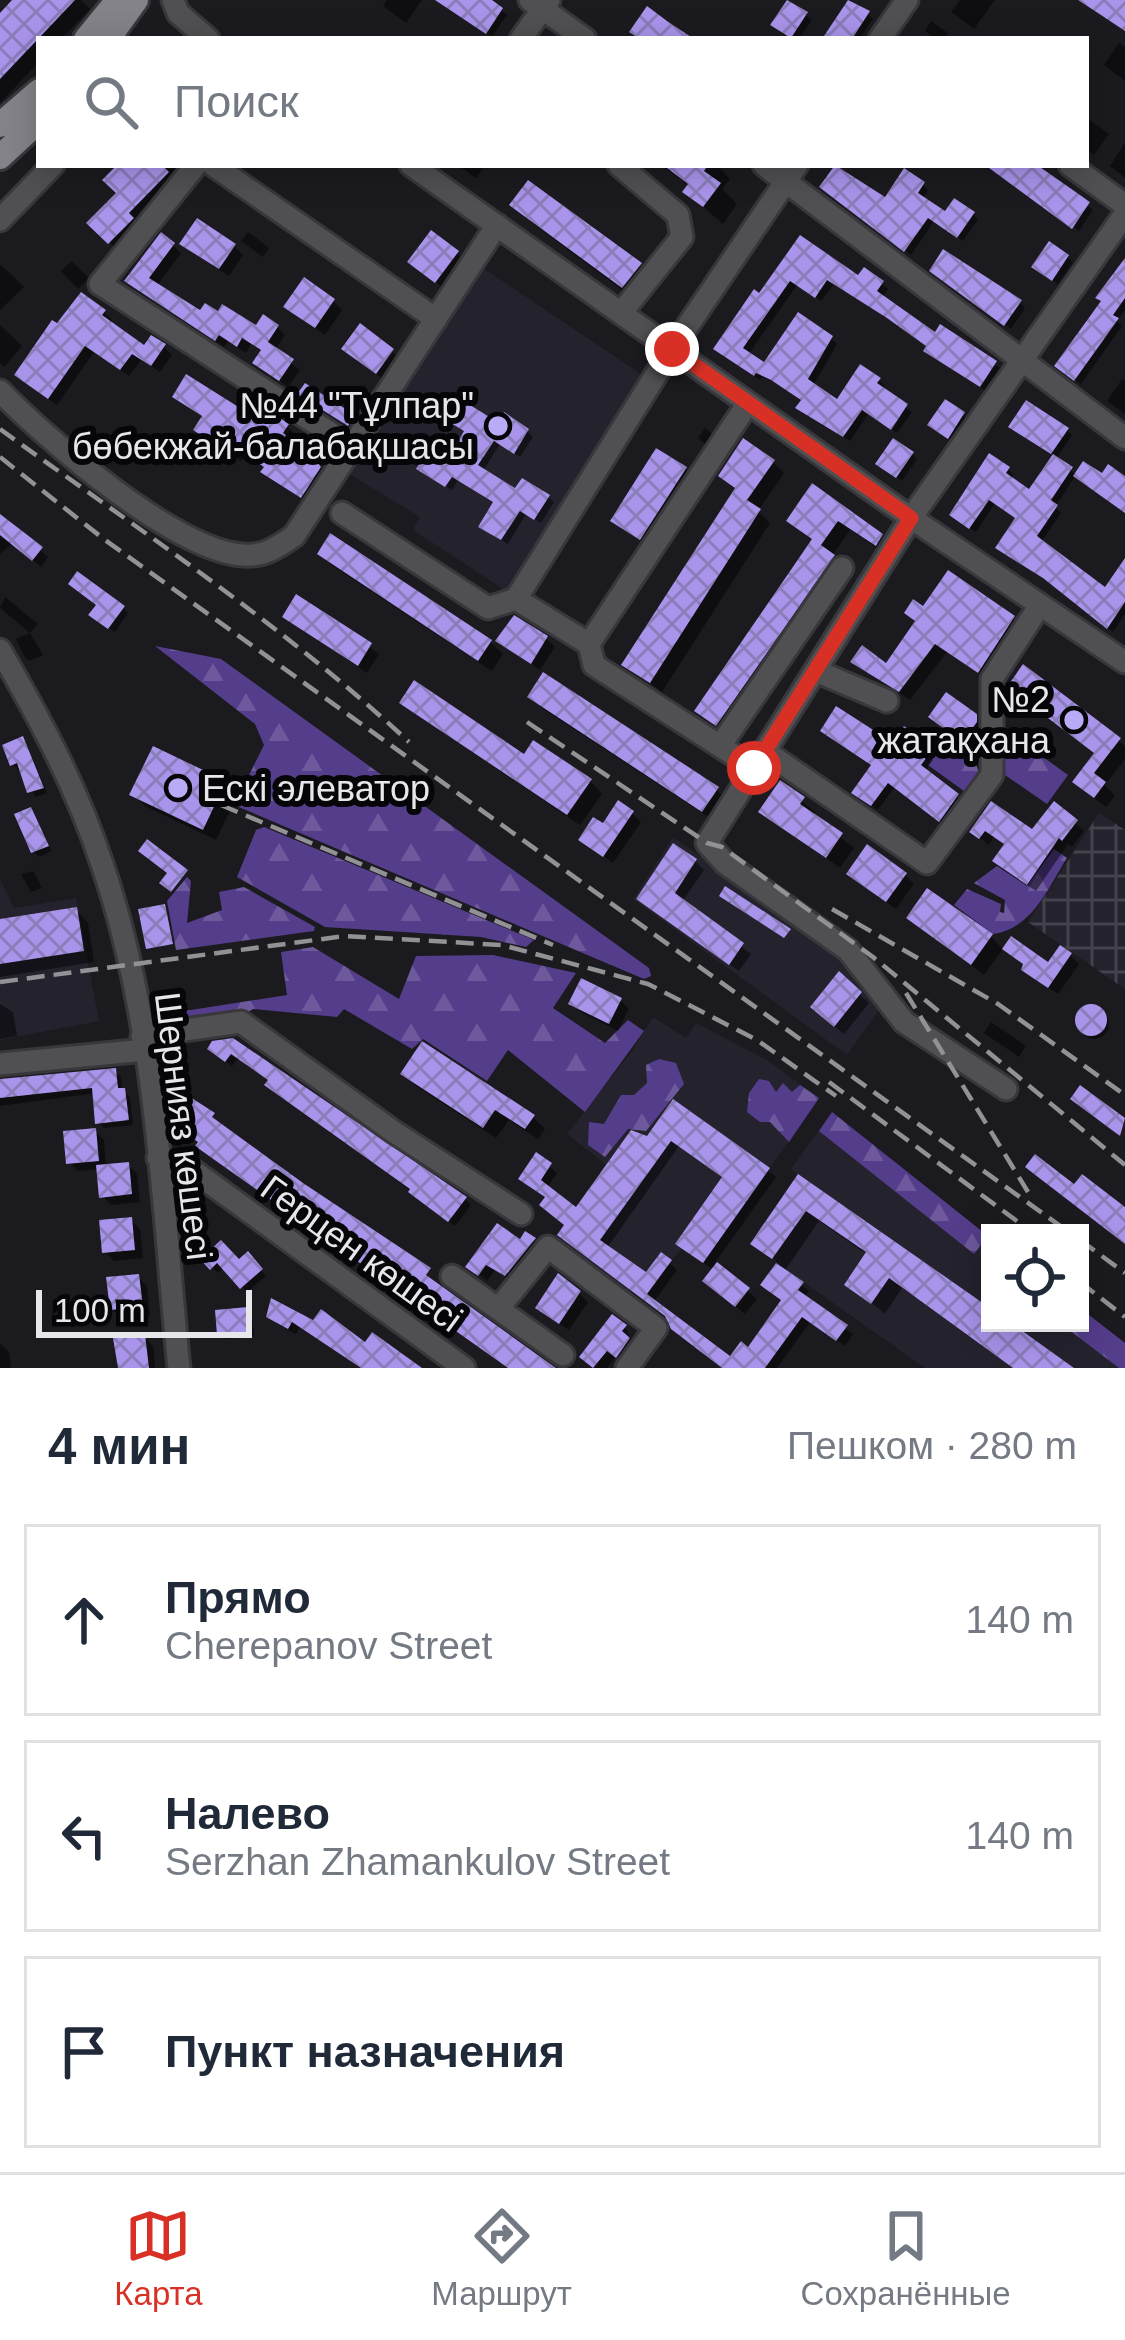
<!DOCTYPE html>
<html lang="ru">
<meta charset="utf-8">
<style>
body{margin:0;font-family:Arial,sans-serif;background:#f2f2f3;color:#1f2937}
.controls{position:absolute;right:36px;bottom:36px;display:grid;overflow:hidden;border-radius:0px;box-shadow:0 6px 30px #0003}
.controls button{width:108px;height:108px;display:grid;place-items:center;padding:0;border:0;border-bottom:3px solid #e0e1e3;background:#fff;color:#1f2937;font:60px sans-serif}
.scale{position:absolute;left:36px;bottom:30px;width:216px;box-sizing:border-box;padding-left:12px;border:6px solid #e7e6ea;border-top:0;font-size:33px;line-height:42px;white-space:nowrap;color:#e7e6ea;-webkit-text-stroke:9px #060608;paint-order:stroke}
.stop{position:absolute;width:36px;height:36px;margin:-27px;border:9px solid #d93025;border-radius:50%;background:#fff}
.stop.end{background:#d93025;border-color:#fff;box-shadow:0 3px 12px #0008}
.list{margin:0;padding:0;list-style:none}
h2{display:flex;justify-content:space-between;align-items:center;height:156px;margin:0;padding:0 48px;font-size:51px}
h2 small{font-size:39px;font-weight:400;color:#747a83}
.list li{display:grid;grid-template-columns:78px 1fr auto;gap:36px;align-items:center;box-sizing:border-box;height:192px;margin:0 24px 24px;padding:0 24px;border:3px solid #e0e1e3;border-radius:0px}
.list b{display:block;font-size:45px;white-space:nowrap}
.list p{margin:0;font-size:39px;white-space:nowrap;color:#747a83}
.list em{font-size:39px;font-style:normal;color:#747a83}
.icon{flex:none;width:66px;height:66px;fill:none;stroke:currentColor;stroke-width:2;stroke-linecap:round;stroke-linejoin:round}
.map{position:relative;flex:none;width:1125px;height:1368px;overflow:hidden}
.search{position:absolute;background:#fff;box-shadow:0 6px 30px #0003;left:36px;right:36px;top:36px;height:132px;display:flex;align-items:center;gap:30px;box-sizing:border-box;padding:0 42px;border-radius:0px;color:#747a83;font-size:45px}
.sheet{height:804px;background:#fff}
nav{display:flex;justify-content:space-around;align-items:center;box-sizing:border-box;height:168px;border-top:3px solid #e0e1e3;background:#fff;font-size:33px;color:#747a83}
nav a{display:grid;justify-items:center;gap:6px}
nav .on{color:#d93025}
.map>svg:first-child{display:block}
.built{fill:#24222d}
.industrial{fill:url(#industrial-grid)}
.forest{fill:url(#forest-firs)}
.shadow{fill:#0007}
.building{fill:url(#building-cross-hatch)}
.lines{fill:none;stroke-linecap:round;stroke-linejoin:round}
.minor-casing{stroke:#38373b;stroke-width:27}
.major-casing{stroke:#38373b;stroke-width:30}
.minor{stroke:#504f52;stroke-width:21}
.major{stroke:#848389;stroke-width:24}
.rail{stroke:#929195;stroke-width:4.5;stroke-dasharray:18 9;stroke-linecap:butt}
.route{stroke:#d93025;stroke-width:15}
.poi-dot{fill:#bbaaf6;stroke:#060608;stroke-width:4.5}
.labels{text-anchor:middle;stroke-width:12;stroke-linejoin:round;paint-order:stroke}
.poi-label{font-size:36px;fill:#e7e6ea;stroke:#060608;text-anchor:end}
.street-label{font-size:36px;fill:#e7e6ea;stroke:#060608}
</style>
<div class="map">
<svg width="1125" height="1368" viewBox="0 0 1125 1368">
<defs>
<pattern id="industrial-grid" width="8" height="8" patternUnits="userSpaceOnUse" patternTransform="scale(3)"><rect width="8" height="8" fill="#24222d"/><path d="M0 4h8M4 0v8" fill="none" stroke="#44424c"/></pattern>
<pattern id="forest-firs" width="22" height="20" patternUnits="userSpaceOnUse" patternTransform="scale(3)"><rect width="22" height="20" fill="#543d8b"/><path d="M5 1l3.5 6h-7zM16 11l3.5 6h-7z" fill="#6d599c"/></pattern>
<pattern id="building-cross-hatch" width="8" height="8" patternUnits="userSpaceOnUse" patternTransform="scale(3)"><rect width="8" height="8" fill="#a994eb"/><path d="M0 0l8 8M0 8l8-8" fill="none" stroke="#8b7cba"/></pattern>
</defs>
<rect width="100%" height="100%" fill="#1b1a1f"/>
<!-- built -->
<path class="built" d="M482,267L648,379L514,596L413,530L420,517L346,472Z
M673,837L841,953L881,1007L847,1055L633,899Z
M0,879L14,908L76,898L99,1021L0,1040Z
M653,1017L686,1038L696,1023L767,1060L819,1098L703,1263L682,1249L672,1260L661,1252L627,1297L614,1283L553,1239L606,1165L567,1134L632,1051Z
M832,1112L990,1238V1323H1080V1308L1125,1343V1368H925L750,1244L797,1175L791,1169Z"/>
<!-- industrial -->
<path class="industrial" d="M1099,813L1125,830V989L1028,922Z"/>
<!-- forest -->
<path class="forest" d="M155,646L221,659L649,968L651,976L644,979L234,805L264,745L255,724Z
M940,730L973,754L980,777L968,794L928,765L936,754L928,748Z
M1018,739L1068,775L1047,804L1005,775L1001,763Z
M264,827L534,940L526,947L481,937L325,927L237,877L256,830Z
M1054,849L1067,858C1047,889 1033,928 993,934L954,905L967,889L1001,904L1000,912L1004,913L1005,900L974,883L997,866L1027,886Z
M187,877L191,881L187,923L222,910L219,892L244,887L315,927L314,931L176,950L167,901Z
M313,947L399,999L416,956L493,955L576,973L553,1008L605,1043L628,1020L644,1031L585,1112L508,1050L487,1081L423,1039L412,1049L344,1009L337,1017L253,1009L242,1016L160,1028L159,1015L287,995L281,952Z
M659,1059L676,1063L684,1084L646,1131L628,1129L605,1157L588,1145L589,1122L604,1124L621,1095H634L647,1083L646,1065Z
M759,1079L769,1081L776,1092L783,1083L792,1092L800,1085L819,1098L789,1142L770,1122H760L747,1112L749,1093Z
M832,1112L988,1236L974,1254L819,1131Z
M1080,1308L1125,1343V1368H1119L1060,1323H1080Z"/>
<!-- shadow -->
<path class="shadow" d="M17,0H81L90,9L61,39H39V62L0,103V17Z
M387,0H422L406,23L383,6Z
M437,0H487L507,15L492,37Z
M960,0H995L974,29L951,12Z
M789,3L812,20L799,39L779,29Z
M868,14L873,19L859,39H824Z
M931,21L948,33L945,39H935L925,31Z
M1119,43L1125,47V81L1104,65Z
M1086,117L1109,134L1094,155L1086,149Z
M1124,144H1125V178L1110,166Z
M121,165H180L169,176L175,182L135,223L140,228L118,250L90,223L120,193Z
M457,165H485L476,178Z
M661,165H717L730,179L722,189L737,204L723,224L686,192L690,187Z
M987,165H1036L1093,210L1079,231Z
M923,185L928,190L922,200L946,216L973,214L978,219L963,241L934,221L911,255L828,192L886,201Z
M513,205L640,266L658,284L642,305L532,223Z
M248,232L269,248L263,257L241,241Z
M800,239L859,279L865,271L888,289L882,298L936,337L941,328L995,364L1001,369L986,391L932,356L929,347L896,323L834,284L821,301L797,285L748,355L765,366L831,338L837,344L813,386L838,403L879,380L885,386L882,390L912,412L897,433L868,414L850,441L804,414L799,408L804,401L780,385L762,377L760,380L722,355Z
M173,245L181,253L157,286L201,315L257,329L277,327L285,335L275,350L300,370L288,387L265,370L263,352L251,344L246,353L228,341L224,347L128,281Z
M234,246L243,255L229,276L192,252Z
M457,253L466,262L445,289L420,271Z
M1067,257L1073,262L1058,284L1040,272Z
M72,261L89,278L78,289L61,271Z
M1125,262V310L1117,321L1122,326L1081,384L1064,371Z
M0,264L24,287L0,310Z
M938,276L1020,302L1025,308L1011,329Z
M333,301L342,310L325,335L296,315Z
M104,312L112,320L109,324L145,349L164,347L172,355L160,372L141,360L129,376L94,352L57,405L26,383Z
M0,325L22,346L4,367L0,363Z
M392,351L401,360L386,381L353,357Z
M1122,379L1125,381V414L1107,401Z
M175,397L260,424L287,426L295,434L290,441L317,462L328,477L310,504L273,480L266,468L246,454L241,461L206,438L205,418Z
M946,403L969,420L954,442L936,430Z
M499,426L527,431L533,437L520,457L500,444L483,471L516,492L548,497L554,502L541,523L526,514L508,544L481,527L496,503L458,480L452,490L425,474Z
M705,428L716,437L709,447L698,438Z
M1067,430L1072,435L1056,459L1077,476L1125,479V513L1076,475L1055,507L1061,513L1041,542L1106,591L1125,563V614L1113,632L1052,582L1018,519L995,503L976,532L958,520L1008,469L1013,475L1010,480L1029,493L1055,455L1017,431Z
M912,454L917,459L902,481L884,469Z
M773,462L784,473L758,511L770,523L662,692L625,664L737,490L722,476Z
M685,469L697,481L653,550L614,521Z
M813,487L893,547L888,555L850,530L832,556L844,568L728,735L698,711L814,541L790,520Z
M0,517L48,557L41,567L13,543L0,554Z
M320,554L490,642L503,654L492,671L333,566Z
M5,597L38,624L30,633L43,655L29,661L24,656L16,639L30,633L0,608Z
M297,599L379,654L367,673L286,617Z
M99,605L123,608L128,613L115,632L97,620Z
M924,610L1013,618L1024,629L990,682L947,652L910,700L854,661L887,667Z
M546,639L555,647L540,670L498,640Z
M544,676L717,790L729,802L716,822L543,709L531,697Z
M403,702L525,758L590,781L602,794L580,825L415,714Z
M975,717L985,731L972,749L940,726Z
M22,740L27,745L47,793L35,797L22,768L18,770L13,764Z
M919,740L924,746L921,750L933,760L925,771L963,802L946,825L895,786L878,810L861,798L892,746Z
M1119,741L1125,746V759L1105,785L1115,796L1106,807L1087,793L1097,754Z
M225,783L237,796L216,840L145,806L133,794Z
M781,784L815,812L813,816L854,848L840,868L762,812Z
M992,805L1033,833L1054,805L1084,831L1072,847L1068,844L1036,891L1003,869L1007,845L994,836L989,845L973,832Z
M31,810L52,851L39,857L34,852Z
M632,813L641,822L613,863L582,840Z
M695,861L704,870L682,902L751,954L739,971L640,899Z
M33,871L42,888L31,892L21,874Z
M905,875L914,884L896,909L859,882Z
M76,910L88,923L94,962L0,977V922Z
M910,918L991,937L1003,949L984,975Z
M1070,955L1079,964L1058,994L1034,978Z
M839,976L869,1003L844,1034L822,1016Z
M620,1000L629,1009L618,1031L581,1012L572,1003Z
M0,1004L13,1012L17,1036L0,1039Z
M1079 1024a15 15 0 1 1 30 0a15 15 0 1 1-30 0Z
M991,1022L1026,1046L1019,1057L984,1033Z
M233,1041L465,1199L471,1205L455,1226L271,1081L238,1058L232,1066L217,1055Z
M115,1071L121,1077L122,1091L130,1097L133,1125L104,1128L98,1122L96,1093L0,1106V1082Z
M404,1074L533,1117L545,1129L538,1139L509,1120L496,1138L416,1086Z
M674,1103L776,1177L714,1264L757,1299L745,1314L714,1289V1270L686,1251L725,1178L679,1146L607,1248L646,1276L661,1256L670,1263L677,1270L653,1303L731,1360L749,1351L784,1301L764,1285L779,1264L754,1243L799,1178L990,1314V1323H1003L1067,1368H1013L902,1288L885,1314L848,1284L868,1255L819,1221L784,1272L809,1291L804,1298L853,1334L845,1346L810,1322L777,1368H726L669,1318L567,1225L548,1199L529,1186L537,1156L557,1173L547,1188L577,1212L648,1139Z
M95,1131L104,1140L106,1167L128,1165L137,1174L140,1202L111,1205L102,1196L99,1169L78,1171L69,1162Z
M131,1220L140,1229L143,1258L114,1261L105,1252Z
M526,1235L541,1247L514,1282L495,1270L487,1281L469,1266L520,1243Z
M248,1256L266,1276L247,1292L224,1267L218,1273L204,1259L239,1263Z
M138,1277L147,1286L150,1315L121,1318L112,1309Z
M579,1293L588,1302L569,1330L548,1316Z
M275,1306L365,1346L417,1368H361L300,1327L296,1334L277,1324L269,1316Z
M247,1310L252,1315L254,1336L225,1339L220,1333Z
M625,1327L636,1348L625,1363L616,1356L607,1368H595L583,1357Z
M144,1337L153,1346L155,1368H121Z
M0,1343L9,1352L11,1368H0Z"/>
<!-- building -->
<path class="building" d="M12,0H75L0,79V13Z
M435,0H492L503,8L486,34Z
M787,0L808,12L791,38L770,25Z
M848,0L870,11L852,39H822Z
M1078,0H1125V31L1101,15Z
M647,6L667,21L694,39H640L629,32Z
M117,165H162L169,172L129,213L134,218L108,244L86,223L116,193L102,180Z
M663,165H708L704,171L721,183L703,207L682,192L688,184Z
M835,165L885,197L904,168L925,182L918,193L945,211L954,198L975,212L957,238L928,218L904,252L819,187Z
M985,165H1037L1090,202L1072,229Z
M528,180L642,263L622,288L509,205Z
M197,218L236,244L219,269L179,244Z
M431,230L459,251L435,283L407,262Z
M161,232L175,243L149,278L200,310L205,303L218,311L222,304L256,325L263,314L279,325L268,342L294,359L279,381L252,363L261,350L242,338L237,347L219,335L215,341L124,281Z
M800,235L858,275L864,267L884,281L877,291L935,332L940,324L997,361L980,387L923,351L926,346L887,318L827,280L815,298L790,281L743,348L764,362L798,312L833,336L808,379L837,399L860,364L881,378L877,383L908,404L891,430L862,410L843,437L795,408L801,400L771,380L756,373L754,376L713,349L754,289L759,293Z
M1049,241L1069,255L1052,281L1031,267Z
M943,249L1022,300L1004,326L929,271Z
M1125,258V298L1113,315L1119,318L1074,381L1054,366L1101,301L1095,298Z
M304,277L335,299L315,328L283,307Z
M81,292L106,310L102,315L144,345L151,335L166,344L151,366L132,354L120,370L85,346L48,399L14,375L52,320L57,323Z
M360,323L394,349L376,374L341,349Z
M186,374L259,420L266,409L289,424L283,433L309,450L321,467L301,498L260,472L264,467L236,448L232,455L193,430L202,416L172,397Z
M305,383L355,415L348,426L297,394Z
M455,396L498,422L504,412L529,429L514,454L494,441L478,465L515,488L522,478L550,495L534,520L520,511L501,540L478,527L493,502L452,477L445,487L416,469L432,442L451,454L464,431L441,417Z
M945,399L965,412L948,439L927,425Z
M1026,400L1069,428L1051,454L1008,427Z
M743,438L775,460L747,500L761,509L650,683L621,665L735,488L718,476Z
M893,438L914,452L896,478L875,464Z
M656,448L687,467L640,540L610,521Z
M989,453L1010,467L1006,473L1029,489L1053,454L1073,467L1051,500L1058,505L1037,536L1105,587L1125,558V602L1107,629L1043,578L995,548L1015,518L989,500L969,529L949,515Z
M1083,461L1102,473L1108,464L1125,476V513L1073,476Z
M812,483L883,534L876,546L838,521L821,545L835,555L716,726L694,711L812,539L786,521Z
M0,514L43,547L32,561L0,535Z
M330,533L492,640L478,661L317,554Z
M948,570L1015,616L978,673L935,644L899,692L850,662L862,645L886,663L915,621L904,613L913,599L923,606Z
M77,571L125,606L108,629L88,615L96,605L68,584Z
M296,594L372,643L358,666L282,617Z
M514,615L548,636L531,664L495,641Z
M1023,664L1121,738L1094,773L1106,782L1094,798L1072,782L1094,753L1007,687Z
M543,672L719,787L702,812L527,697Z
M414,680L524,754L533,740L592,779L567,815L399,703Z
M946,692L977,714V722L962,742L928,717Z
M836,706L892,742L904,726L921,738L917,743L930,753L921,765L959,794L939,822L888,783L871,806L851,793L871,765L820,731Z
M23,736L44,788L27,793L17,763L10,766L2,745Z
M153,746L226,781L203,830L129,795Z
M780,780L805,797L800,804L843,833L826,858L758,812Z
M618,800L634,811L603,857L578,840L593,817L603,823Z
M991,801L1032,829L1054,801L1078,820L1062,841L1059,838L1027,885L992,861L1004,844L985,831L979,839L969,832Z
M31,807L49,846L31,853L14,814Z
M147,839L188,870L171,892L159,883L167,873L138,851Z
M673,843L697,859L675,893L744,943L729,965L636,899Z
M867,844L907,873L886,902L846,874Z
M725,886L791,929L784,938L719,896Z
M927,888L993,934L971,965L906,918Z
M165,904L173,944L146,949L138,909Z
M77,907L84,951L0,964V919Z
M1011,936L1048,962L1060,945L1072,953L1048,988L1021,970L1023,964L1002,949Z
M839,971L862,992L834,1027L810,1007Z
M581,978L622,998L609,1024L568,1004Z
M1075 1020a16 16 0 1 1 32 0a16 16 0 1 1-32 0Z
M233,1038L467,1197L448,1222L408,1192L410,1189L264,1085L268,1080L231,1054L225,1062L207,1049L212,1041Z
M422,1041L535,1115L525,1129L495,1110L483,1128L400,1074Z
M116,1068L118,1088H125L129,1120L95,1124L92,1088L0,1098V1079Z
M1080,1085L1125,1118L1120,1136L1070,1099Z
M187,1095L215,1113L212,1117L303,1183L431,1268L426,1275L556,1368H508L195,1146L198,1142L171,1124Z
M673,1099L770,1168L703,1263L675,1244L722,1177L671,1141L600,1240L646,1272L661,1252L672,1260L647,1294L730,1356L741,1341L748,1347L781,1300L760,1285L776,1263L804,1282L798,1290L848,1325L836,1341L802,1317L765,1368H722L671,1329L665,1316L557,1235L564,1225L539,1205L545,1197L518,1179L536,1152L552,1163L541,1180L576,1207L631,1130L647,1136Z
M96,1128L99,1161L66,1164L63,1131Z
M1035,1154L1074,1184L1082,1174L1125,1207V1244L1025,1167Z
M129,1162L132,1194L99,1198L96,1165Z
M798,1174L990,1308V1323H1011L1074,1368H1013L889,1278L871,1304L844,1285L866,1252L806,1211L772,1259L750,1244Z
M132,1217L135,1250L102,1253L99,1220Z
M497,1223L520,1239L525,1231L536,1238L505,1276L486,1265L478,1276L465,1267Z
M221,1240L239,1259L248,1251L263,1269L240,1289L217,1263L210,1270L200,1259Z
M717,1262L750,1288L735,1307L702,1281Z
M558,1273L581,1291L559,1324L535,1308Z
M139,1274L143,1307L110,1310L106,1277Z
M271,1298L313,1320L321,1309L365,1342L372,1332L422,1368H361L292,1322L288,1329L266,1317Z
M248,1307L250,1332L217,1335L215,1310Z
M612,1314L627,1325L622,1331L630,1338L616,1358L607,1351L593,1368L579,1357Z
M145,1334L149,1368H118L113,1338Z"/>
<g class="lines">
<defs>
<path id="minor" d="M173,0L178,13L208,39
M530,0L585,39
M521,39L549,0
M880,39L907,0
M196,165L100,284L352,447
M213,165L436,319
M411,165L911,518L1125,662
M619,165L678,215L682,237L621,313
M764,165L1125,438
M1070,165L1125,205
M0,220L53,165
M0,391C47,440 176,551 243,555C264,557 278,547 294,536L497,225
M342,513L488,608L516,599L672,349L797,165
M516,599L589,644L748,403
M589,644L594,665L754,768
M0,650C40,719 77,788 102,864C157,1024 162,1201 179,1368
M816,671L887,701
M720,746L842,568
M766,752L927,863L992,775V679L1040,605
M142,1036L241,1022L394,1132L521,1214
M0,1064L145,1050
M1006,1089L904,1022L848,950L725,863L707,843L911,518L1125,214
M158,1158L195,1172L464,1368
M452,1276L563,1355
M498,1309L548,1247L656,1328L627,1368"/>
<path id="major" d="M86,39L118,0
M108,39L136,0
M0,125L39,91
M0,157L39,121"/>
</defs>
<!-- minor casing -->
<use href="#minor" class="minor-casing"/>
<!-- major casing -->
<use href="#major" class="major-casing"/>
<!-- minor -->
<use href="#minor" class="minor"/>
<!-- major -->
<use href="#major" class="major"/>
<!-- rail -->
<path class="rail" d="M0,429C139,530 283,625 409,742
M0,457L105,540L1070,1233
M527,722L707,843L722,847L873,957L1125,1165
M221,805L553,945
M832,909L998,1004L1125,1095
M0,982L345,936L502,945L648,984L757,1040L836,1096
M906,993L1028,1192
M829,1082L1033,1233
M1080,1240L1125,1273
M1080,1282L1125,1317"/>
</g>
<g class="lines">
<!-- route -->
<path class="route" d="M672,349L911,518L754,768"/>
</g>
<!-- markers -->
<g class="poi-dot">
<circle cx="498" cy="426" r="12"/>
<circle cx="1074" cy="720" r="12"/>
<circle cx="178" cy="788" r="12"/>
</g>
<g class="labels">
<!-- poi labels -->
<g class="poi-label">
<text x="474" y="418">№44 "Тұлпар"<tspan x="474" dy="41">бөбекжай-балабақшасы</tspan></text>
<text x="1050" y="712">№2<tspan x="1050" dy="41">жатақхана</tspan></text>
<text x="202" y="801" text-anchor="start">Ескі элеватор</text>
</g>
<!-- street labels -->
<g class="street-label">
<text transform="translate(184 1126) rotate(83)" y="13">Шернияз көшесі</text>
<text transform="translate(362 1253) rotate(36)" y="13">Герцен көшесі</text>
</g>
</g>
</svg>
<div class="controls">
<button><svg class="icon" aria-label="locate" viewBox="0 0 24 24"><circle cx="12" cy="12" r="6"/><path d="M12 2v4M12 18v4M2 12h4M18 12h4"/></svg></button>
</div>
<div class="scale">100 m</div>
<div class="stop" style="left:754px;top:768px"></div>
<div class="stop end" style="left:672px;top:349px"></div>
<div class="search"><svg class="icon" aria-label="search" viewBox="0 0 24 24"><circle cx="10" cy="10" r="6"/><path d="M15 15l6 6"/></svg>Поиск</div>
</div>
<section class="sheet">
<h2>4 мин<small>Пешком · 280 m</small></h2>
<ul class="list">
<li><svg class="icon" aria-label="ahead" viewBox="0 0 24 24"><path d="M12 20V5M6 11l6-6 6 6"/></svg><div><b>Прямо</b><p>Cherepanov Street</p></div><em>140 m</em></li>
<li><svg class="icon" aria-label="left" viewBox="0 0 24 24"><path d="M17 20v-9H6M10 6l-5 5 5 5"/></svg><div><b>Налево</b><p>Serzhan Zhamankulov Street</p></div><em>140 m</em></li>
<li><svg class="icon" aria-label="arrive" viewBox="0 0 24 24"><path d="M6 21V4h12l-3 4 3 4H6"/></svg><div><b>Пункт назначения</b></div></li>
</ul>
</section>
<nav>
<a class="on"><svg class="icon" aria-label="map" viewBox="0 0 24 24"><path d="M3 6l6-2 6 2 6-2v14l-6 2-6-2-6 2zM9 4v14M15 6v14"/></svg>Карта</a>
<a><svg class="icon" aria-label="directions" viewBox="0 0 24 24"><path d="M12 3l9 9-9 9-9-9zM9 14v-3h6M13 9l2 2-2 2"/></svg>Маршрут</a>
<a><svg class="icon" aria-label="saved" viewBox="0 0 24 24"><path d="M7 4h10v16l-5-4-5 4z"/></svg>Сохранённые</a>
</nav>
